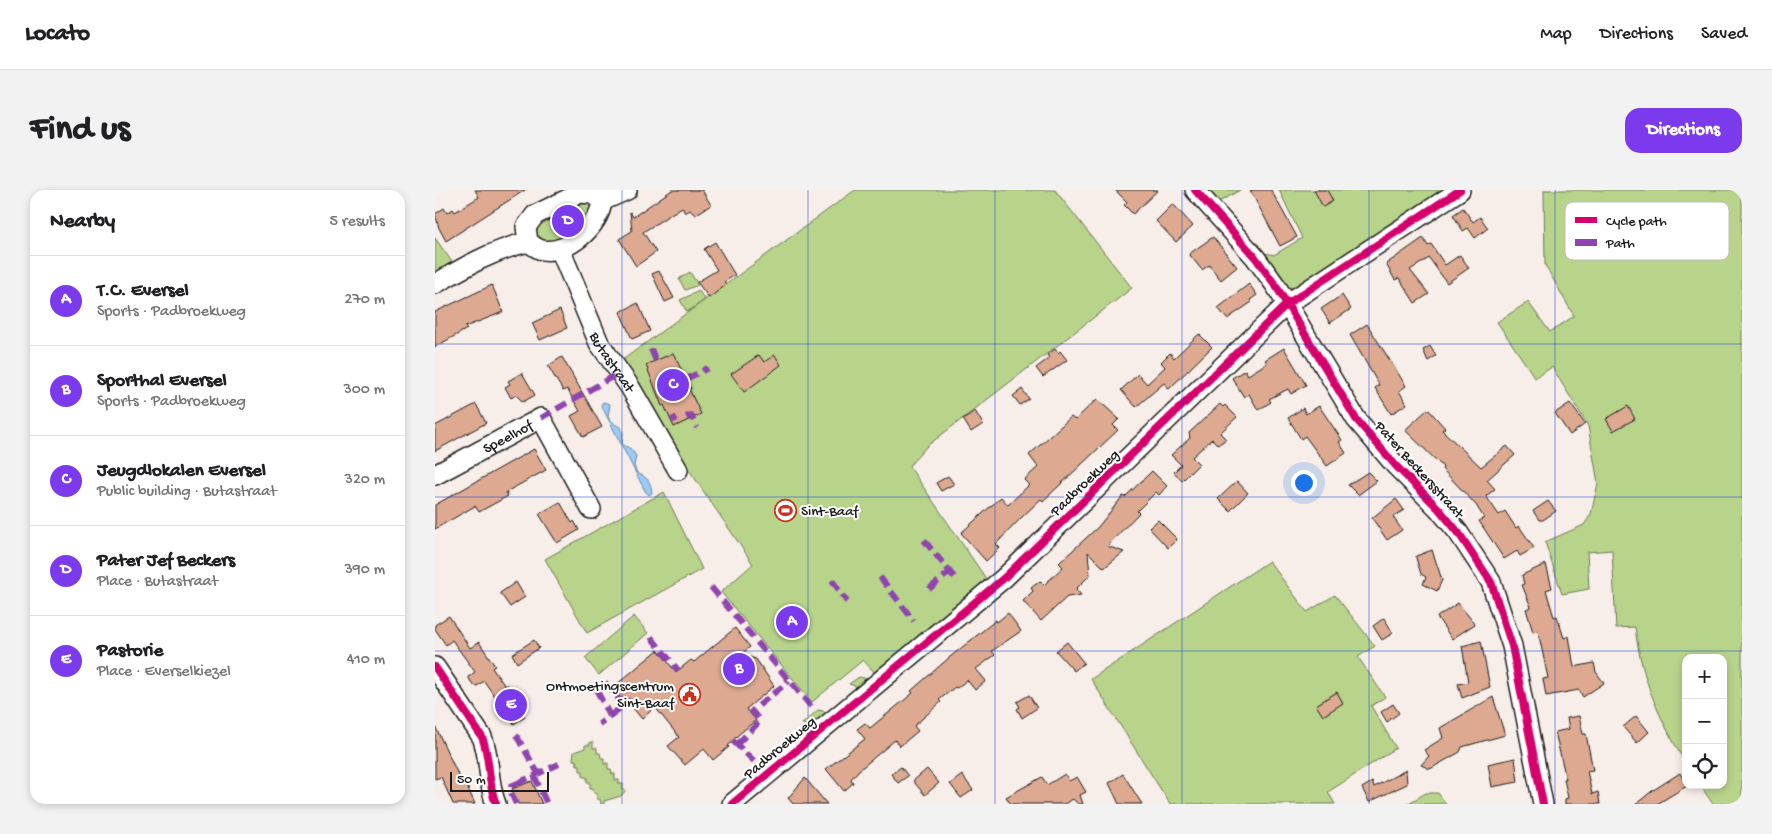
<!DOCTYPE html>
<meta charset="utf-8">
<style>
body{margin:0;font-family:"Gochi Hand",sans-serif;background:#f2f2f2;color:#202124}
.controls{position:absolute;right:15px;bottom:15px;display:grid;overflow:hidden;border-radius:10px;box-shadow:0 2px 8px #0003}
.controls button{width:45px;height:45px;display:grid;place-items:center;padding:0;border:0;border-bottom:1px solid #e0e0e0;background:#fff;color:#202124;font:25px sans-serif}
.scale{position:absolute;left:15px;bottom:12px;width:99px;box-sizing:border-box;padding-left:5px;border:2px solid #1c1c1c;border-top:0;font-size:14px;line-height:18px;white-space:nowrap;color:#1c1c1c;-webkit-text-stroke:4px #fff;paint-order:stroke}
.you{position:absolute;left:868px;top:292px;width:18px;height:18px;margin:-12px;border:4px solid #fff;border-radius:50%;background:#1a73e8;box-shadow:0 0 0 8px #1a73e833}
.badge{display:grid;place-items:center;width:32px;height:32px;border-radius:50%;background:#7c3aed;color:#fff;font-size:16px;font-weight:700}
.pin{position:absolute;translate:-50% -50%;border:2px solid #fff;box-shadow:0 1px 5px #0006}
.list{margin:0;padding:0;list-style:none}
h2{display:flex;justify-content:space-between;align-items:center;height:65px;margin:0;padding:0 20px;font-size:21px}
h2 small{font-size:16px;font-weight:400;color:#757577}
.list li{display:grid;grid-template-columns:32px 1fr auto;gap:15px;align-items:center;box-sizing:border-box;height:90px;padding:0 20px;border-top:1px solid #e0e0e0}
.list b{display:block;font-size:19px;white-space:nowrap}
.list p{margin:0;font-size:16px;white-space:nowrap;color:#757577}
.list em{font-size:16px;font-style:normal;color:#757577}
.icon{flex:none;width:28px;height:28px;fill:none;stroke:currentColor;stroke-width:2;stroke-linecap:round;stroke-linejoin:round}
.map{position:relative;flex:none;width:1307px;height:614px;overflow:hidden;border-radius:15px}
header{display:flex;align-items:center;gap:30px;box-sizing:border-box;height:70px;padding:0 25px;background:#fff;border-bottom:1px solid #e0e0e0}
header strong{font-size:24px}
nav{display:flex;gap:28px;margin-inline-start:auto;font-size:18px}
.intro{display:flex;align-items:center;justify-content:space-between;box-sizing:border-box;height:120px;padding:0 30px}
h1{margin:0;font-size:35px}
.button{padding:12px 22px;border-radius:15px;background:#7c3aed;color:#fff;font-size:18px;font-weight:700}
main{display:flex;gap:30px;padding:0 30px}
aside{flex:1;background:#fff;border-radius:15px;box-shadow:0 2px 8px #0003}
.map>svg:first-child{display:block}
.green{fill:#b8d48b;stroke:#6a7854}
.water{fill:#9acbf6;stroke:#68859f}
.building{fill:#dda991;stroke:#1c1c1c}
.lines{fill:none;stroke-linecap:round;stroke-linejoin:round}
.minor-casing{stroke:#1c1c1c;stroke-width:22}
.minor{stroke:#fff;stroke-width:19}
.quiet{stroke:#8e44ad;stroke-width:6;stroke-dasharray:12 6;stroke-linecap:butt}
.cycleway-casing{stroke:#fff;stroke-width:11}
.cycleway{stroke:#d6006c;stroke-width:8}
.grid{fill:none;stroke:#1d4ed8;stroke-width:1;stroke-opacity:0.55}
.labels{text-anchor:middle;stroke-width:4;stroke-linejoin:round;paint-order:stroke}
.street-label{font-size:15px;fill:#1c1c1c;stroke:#fff}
.poi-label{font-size:15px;fill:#1c1c1c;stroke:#fff;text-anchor:start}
.key{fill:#fff;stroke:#bbb;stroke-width:1}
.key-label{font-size:14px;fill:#1c1c1c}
</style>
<header>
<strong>Locato</strong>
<nav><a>Map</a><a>Directions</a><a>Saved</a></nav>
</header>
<div class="intro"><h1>Find us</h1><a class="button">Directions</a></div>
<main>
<aside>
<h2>Nearby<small>5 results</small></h2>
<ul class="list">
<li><span class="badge">A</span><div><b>T.C. Eversel</b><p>Sports · Padbroekweg</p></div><em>270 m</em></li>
<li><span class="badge">B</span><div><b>Sporthal Eversel</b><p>Sports · Padbroekweg</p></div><em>300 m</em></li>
<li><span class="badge">C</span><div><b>Jeugdlokalen Eversel</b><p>Public building · Butastraat</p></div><em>320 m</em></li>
<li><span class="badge">D</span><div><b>Pater Jef Beckers</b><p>Place · Butastraat</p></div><em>390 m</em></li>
<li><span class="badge">E</span><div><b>Pastorie</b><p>Place · Everselkiezel</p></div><em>410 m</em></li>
</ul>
</aside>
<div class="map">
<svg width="1307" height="614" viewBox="0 0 1307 614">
<rect width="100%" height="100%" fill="#f8eee9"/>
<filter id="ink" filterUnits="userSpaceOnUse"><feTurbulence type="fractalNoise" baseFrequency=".02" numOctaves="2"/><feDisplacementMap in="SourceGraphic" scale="10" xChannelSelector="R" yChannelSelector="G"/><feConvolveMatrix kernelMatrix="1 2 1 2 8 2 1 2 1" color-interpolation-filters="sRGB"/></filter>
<g filter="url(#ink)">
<!-- green -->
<path class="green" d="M420,0H620L697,98L492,256L474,276L554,393L442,485L428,470L377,512L286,402L318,374L182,174Z
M772,0H805L784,12Z
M844,0H1010L868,96L856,98L846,92L826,62L839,65L867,48Z
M1109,0H1307V614H1278L1265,595H1288V468H1251V574C1225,530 1206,489 1200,437L1181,438L1177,360L1152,362L1154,399L1127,404L1110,352L1149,335L1156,324L1163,293L1153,236L1117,177L1100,188L1062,132L1093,112L1115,142L1139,126L1110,75Z
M149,7L161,17L138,44L108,55L100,45L103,33Z
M0,48L17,72L0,83Z
M255,82L263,95L250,100L244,89Z
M264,101L270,110L252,122L245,110Z
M229,302L267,379L152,443L110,369Z
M834,371L872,422L900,405L940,456L923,467L950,507L936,516L961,558L893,602L900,614H735L656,489Z
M199,426L213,443L164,485L150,468Z
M424,487L429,488L431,493L331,575L328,571L329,565L340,566L376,536L367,534L383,520L393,522L423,497L414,494Z
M155,552H158V558H162V563H165L166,568H169V574L173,573V579H176L177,584H180V590H184V594H188V600H191L186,606L169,611V614H166L165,609H162V603H159L158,598H155V592H152V587H148V581H145V575H142L141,570H138L139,562L150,558V555H155Z
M991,603H1003L1011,614H972Z"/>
<!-- water -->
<path class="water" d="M168,212L175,214L173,227L181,235L186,237L188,243L187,254L196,259L201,266L199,276L202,283C212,287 216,291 217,303L214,305L210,301L166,215Z"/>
<!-- building -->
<path class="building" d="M40,0H90L11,51L4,38L0,24L9,18L12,23L18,19L20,22L44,7Z
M237,0H267L276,15L260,25L255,20L250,23L247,17L208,42L221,62L201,76L184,49L197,41L195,22L198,27Z
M680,0H723L698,24L689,15L692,12Z
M815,0H836L862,47L845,56Z
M879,0H892L898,11L888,17Z
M738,14L758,36L741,52L721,31Z
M1028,18L1038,32L1045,27L1053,38L1040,48L1033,38L1028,41L1018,25Z
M778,47L802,77L786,90L774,75L767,80L754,64Z
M988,48L993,56L996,54L1010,75L1025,65L1034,78L1012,93L994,68L975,80L994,104L980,113L964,88L960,90L951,74Z
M280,52L300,85L289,92L291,95L274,108L262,92L282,80L269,59Z
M224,81L239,108L230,112L217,84Z
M814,94L822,105L815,110L817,112L792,129L783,118Z
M57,95L68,122L30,137L32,139L0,157V122Z
M907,105L916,119L895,133L886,119Z
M203,113L215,141L197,149L185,122Z
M125,120L132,138L105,150L97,133Z
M932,134L971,196L964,201L972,214L956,224L940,198L944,195L915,145Z
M764,144L777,157L734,199L729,193L701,217L686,200L703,184L712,194L730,177L726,172L735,163L739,168Z
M995,156L1001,166L993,171L988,160Z
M849,158L871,195L856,204L853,199L834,209L836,212L823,220L814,204L809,207L797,188L810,180L813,185L832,173L830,170Z
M620,159L623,163L625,161L632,170L608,187L601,178L614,168L612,165Z
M238,163L256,199H254L266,224L239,237L229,215L227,216L211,175Z
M324,165L329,172L340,165L346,175L309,202L296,184Z
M127,167L167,237L148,247L136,226L145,221L132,199L128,201L113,176Z
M87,183L100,205L88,212L81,205L76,208L70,197L75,194L73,191Z
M587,199L594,209L585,215L578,206Z
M662,209L684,229L678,235L683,240L608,311L606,309L586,328L561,354L565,358L551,371L526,343L566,307L573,315L594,295L589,290L603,277L594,265L636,227L640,230Z
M1135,213L1150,234L1135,245L1120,223Z
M41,214L51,233L0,261V236Z
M785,214L788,217L790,215L802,227L785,243L791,249L783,255L777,249L757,267L764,274L747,291L739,282L746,275L736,265L755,248L754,243Z
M884,216L907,250L904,252L911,263L892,276L870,246L866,249L853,228L868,218L871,224Z
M1193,216L1200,229L1178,241L1171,229Z
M993,219L1010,238L1007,240L1046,277L1072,256L1080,265L1052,290L1060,299L1051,306L1064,325L1070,321L1081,338L1084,336L1099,358L1085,366L1082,361L1069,369L1044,331L1049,328L1041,315L1007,279L1008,277L970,240Z
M540,221L548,234L536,242L528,229Z
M99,259L111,280L71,302L73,306L44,322L40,316L0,339V315Z
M717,281L732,296L724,305L721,302L702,321L704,323L672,356L689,362L669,378L653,362L655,385L641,399L646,405L632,407L606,431L588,411L598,401L596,398L605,391L609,395L628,377L624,373L663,337L688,306L690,307Z
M933,282L942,291L923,305L913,295Z
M513,286L519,294L506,301L501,293Z
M802,291L813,303L795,321L783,309Z
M961,309L969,320L958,327L967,340L952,350L937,328Z
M1113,311L1121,321L1108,330H1104L1098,321Z
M125,312L137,333L139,331L144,340L122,353L104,324Z
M723,330L742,349L733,358L714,338Z
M997,360L1007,390L1002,401L988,394L991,387L986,384L981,368V366Z
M1111,374L1117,398L1111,400L1119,427L1122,426L1129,448L1134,446L1139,477L1159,473L1161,482L1169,493L1148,507L1144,500L1111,506L1108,489L1113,488L1103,441L1098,442L1091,419L1096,417L1087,395L1089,394L1087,385Z
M81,392L90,407L75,417L65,403Z
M1023,413L1040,434L1017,449L1002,427Z
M573,423L586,441L557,461L560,465L541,479L551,491L540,500L532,490L522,498L520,497L504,510L506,512L479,536L483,541L465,556L460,550L423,581L416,589L418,593L409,601L391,579L430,549L422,539L430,533L435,538L478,503L476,501L515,467L561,430L562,432Z
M14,426L35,458L44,452L60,476L57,478L70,496L72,494L76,500L78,499L91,519L86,522L90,527L79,534L49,491L42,496L38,495L33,487L40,482L17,450L11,455L0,439V435Z
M949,428L958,443L947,450L938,436Z
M300,438L315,457L305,465L321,469L339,496L311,519L321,530L303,545L293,556L294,557L278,570L269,559L250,575L233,556L244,547L220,517L207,529L192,511L189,514L176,499L223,460L241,482L256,470L259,472Z
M99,450L104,458L82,473L77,464Z
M1046,451L1055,497L1027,508L1023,494L1033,492L1027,456Z
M632,452L649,473L639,481L621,461Z
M902,502L908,513L888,526L881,515Z
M594,505L602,518L587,528L582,519L585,517L582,512Z
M1058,507L1070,545L1027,557L1025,562L995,579L986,575L994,566L989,560L1008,548L1005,538Z
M958,514L964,523L952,532L946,522Z
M1144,526L1148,544H1151L1158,580L1152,581L1157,604L1163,602L1165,614H1130V609L1133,608L1129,589H1131L1120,542L1134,539L1132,528Z
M1201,526L1214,542L1202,553L1188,537Z
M0,536L28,595L31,594L40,614H18L6,587L0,589Z
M1080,568L1083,592L1057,597L1053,574Z
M466,577L473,586L463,593L456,584Z
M492,579L504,593L490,605L478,591Z
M971,580L972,594L934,612L927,598L937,592L939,597Z
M1245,583L1252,596L1222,614H1201L1217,601Z
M630,584L634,591L642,587L651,602L645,605L648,614H643L638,609L629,614H576L571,607L607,587L612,595Z
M688,584L707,614H684L674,593Z
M527,585L538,600L526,608L515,594Z
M370,588L392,614H358L353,608Z
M97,591L107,614H83L77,599Z"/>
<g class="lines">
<defs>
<g id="minor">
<path d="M760,0L820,67L841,96L921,229L961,276L1003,318L1023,342L1056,392L1077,456L1108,614"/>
<path d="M145,3L157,4L167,11C165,36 132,65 107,60C102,59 98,55 93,52L91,37L100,25Z"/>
<path d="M167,11L192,0"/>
<path id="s1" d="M125,59L164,153L195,197L243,280"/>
<path d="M0,94C31,76 59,60 93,52"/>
<path id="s2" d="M0,285L106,228L156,319"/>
<path d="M0,477L47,547C56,569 52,592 61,614"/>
<path d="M297,614L569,388L852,114L1025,0"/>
</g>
</defs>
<!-- minor casing -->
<use href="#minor" class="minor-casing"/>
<!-- minor -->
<use href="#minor" class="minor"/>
<!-- quiet -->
<path class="quiet" d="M216,159L221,171
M251,189L273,178
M238,226L241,232
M251,227L256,225L262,238
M106,228L184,183
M489,350L523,392
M445,387L479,431
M397,390L412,412
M276,397L378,519
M494,399L515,382
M216,447L243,480
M170,493L189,515
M162,501L175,526L164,534
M175,526L196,510
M81,545L103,583
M298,551L319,571
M302,554L325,531L317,521L354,491
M99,585L112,614
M86,595L85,592L124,574
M81,614L76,603V596L85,592"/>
<defs>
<path id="cycleway" d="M760,0L820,67L841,96L921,229L961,276L1003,318L1023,342L1056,392L1077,456L1108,614
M0,477L47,547C56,569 52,592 61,614
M297,614L569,388L852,114L1025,0"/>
</defs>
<!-- cycleway casing -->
<use href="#cycleway" class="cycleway-casing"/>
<!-- cycleway -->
<use href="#cycleway" class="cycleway"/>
</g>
</g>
<!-- grid -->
<path class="grid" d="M187,0V614M373,0V614M560,0V614M747,0V614M934,0V614M1120,0V614M0,154H1307M0,307H1307M0,461H1307"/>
<!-- icons -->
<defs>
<symbol id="stadium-ring" viewBox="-11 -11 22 22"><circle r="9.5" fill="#fff" stroke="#c8321e" stroke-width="1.5"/><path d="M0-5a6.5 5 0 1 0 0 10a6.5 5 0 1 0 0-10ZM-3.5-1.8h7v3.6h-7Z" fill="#c8321e"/></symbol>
<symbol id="civic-ring" viewBox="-11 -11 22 22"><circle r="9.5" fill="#fff" stroke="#c8321e" stroke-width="1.5"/><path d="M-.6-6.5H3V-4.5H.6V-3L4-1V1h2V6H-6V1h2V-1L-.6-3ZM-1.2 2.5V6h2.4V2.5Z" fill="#c8321e"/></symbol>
</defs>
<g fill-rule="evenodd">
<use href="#stadium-ring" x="338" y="308" width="25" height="25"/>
<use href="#civic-ring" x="242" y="492" width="25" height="25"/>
</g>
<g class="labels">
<!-- street labels -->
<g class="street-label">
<text dy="5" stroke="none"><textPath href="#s1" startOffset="125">Butastraat</textPath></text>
<text dy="5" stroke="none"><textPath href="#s2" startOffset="82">Speelhof</textPath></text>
<text transform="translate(985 279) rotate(48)" y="5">Pater Beckersstraat</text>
<text transform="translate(649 292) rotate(-44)" y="5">Padbroekweg</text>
<text transform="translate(344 557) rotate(-40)" y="5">Padbroekweg</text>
</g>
<!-- poi labels -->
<g class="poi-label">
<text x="366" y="325">Sint-Baaf</text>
<text x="239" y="500" text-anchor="end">Ontmoetingscentrum<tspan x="239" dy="17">Sint-Baaf</tspan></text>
</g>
</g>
<!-- legend -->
<rect x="1130" y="12" width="164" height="58" rx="8" class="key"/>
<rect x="1140" y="27" width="22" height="6" fill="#d6006c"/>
<rect x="1140" y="49" width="22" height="7" fill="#8e44ad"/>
<g class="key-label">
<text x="1171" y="35">Cycle path</text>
<text x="1171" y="57">Path</text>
</g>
</svg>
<div class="controls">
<button>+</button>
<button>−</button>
<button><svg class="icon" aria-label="locate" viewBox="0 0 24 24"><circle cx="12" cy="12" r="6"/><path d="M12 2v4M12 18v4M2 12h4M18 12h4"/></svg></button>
</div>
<div class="scale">50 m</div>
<div class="you"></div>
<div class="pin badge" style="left:357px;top:432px">A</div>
<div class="pin badge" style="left:304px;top:479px">B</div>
<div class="pin badge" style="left:238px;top:195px">C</div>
<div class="pin badge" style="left:133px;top:31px">D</div>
<div class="pin badge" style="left:76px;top:515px">E</div>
</div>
</main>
